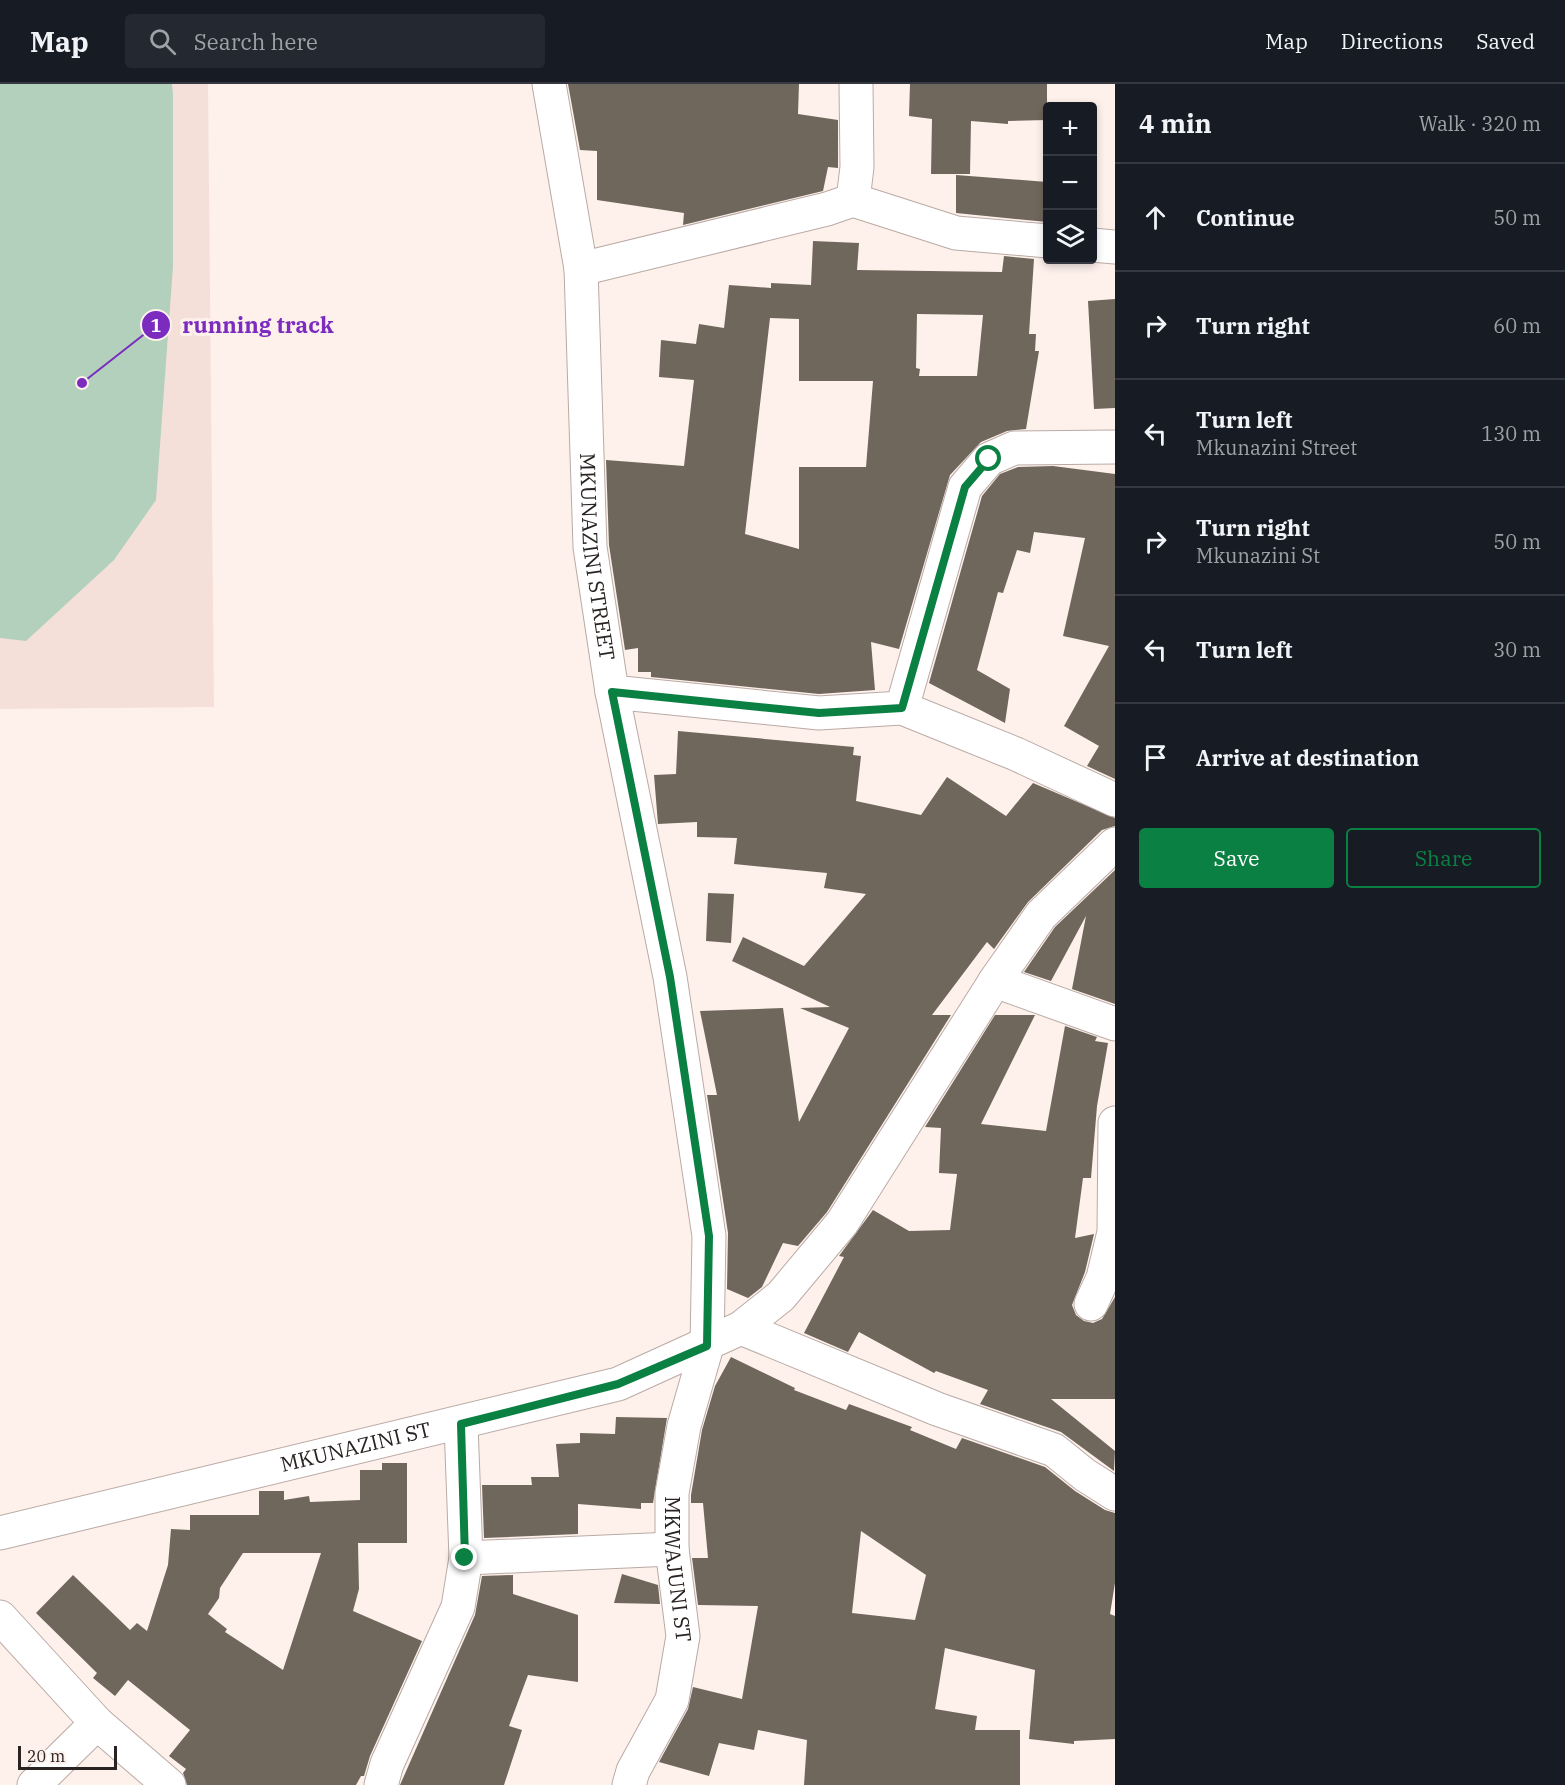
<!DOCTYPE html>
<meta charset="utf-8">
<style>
body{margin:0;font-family:"IBM Plex Serif",serif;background:#242831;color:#f1f3f6}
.controls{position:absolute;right:18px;top:18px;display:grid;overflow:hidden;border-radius:6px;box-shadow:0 3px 9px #0003}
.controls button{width:54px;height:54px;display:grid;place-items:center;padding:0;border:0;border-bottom:2px solid #363941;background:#171b24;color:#f1f3f6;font:30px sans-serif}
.scale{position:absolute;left:18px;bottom:15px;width:99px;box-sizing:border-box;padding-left:6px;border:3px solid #292321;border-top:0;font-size:16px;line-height:21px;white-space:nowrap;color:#292321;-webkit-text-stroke:4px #fef1ec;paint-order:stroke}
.stop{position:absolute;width:18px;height:18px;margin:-14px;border:4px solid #0b8043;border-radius:50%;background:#fff}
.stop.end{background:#0b8043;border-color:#fff;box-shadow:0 2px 6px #0008}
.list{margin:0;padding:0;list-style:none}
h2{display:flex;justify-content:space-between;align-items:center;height:78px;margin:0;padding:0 24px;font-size:26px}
h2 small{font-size:20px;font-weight:400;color:#9ea1a6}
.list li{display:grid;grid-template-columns:39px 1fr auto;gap:18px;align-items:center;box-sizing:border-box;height:108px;padding:0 24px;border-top:2px solid #363941}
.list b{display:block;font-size:22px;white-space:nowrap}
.list p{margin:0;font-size:20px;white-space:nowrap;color:#9ea1a6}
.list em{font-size:20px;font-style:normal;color:#9ea1a6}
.actions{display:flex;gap:12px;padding:18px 24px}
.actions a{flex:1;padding:14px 0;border:2px solid #0b8043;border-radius:6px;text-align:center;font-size:21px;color:#0b8043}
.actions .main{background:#0b8043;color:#fff}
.icon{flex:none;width:33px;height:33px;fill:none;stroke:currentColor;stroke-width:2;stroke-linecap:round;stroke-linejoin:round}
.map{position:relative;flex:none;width:1115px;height:1701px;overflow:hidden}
header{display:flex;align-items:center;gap:36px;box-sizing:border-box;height:84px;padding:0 30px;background:#171b24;border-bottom:2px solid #363941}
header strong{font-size:28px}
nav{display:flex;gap:33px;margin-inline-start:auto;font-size:21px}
.search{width:420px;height:54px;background:#242831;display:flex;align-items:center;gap:15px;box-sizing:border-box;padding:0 21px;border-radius:6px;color:#9ea1a6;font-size:22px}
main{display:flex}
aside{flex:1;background:#171b24}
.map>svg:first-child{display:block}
.built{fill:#f4e0d9}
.green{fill:#b3d0bd}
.building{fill:#70675c;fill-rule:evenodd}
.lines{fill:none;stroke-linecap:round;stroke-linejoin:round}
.minor-casing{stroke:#baaaa5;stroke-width:35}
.minor{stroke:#fff;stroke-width:33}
.route{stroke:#0b8043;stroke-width:8}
.labels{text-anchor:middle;stroke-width:6;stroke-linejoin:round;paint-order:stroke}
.street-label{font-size:21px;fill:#292321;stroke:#fef1ec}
.leader{fill:none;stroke:#7b2cbf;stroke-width:2}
.callout-dot{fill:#7b2cbf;stroke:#fef1ec;stroke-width:2}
.mark-label{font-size:18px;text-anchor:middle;font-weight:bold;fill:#fff}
.callout-label{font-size:22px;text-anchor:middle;font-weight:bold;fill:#7b2cbf;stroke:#fef1ec;stroke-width:6;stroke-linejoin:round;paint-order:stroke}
</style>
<header>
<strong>Map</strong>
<div class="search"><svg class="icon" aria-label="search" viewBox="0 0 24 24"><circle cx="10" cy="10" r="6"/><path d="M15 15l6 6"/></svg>Search here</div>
<nav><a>Map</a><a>Directions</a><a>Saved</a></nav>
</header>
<main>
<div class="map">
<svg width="1115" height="1701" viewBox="0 0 1115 1701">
<rect width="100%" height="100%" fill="#fef1ec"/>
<!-- built -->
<path class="built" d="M0,0H208L214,623L0,625Z"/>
<!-- green -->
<path class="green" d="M0,0H172L173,10V182L156,416L114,476L26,557L0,554Z"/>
<!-- building -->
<path class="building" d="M568,0H799L798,30L838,36V84L828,83L823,107L683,141L684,129L597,116V67L580,66Z
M910,0H1047V36L1008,37V40L971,37L970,90H931L932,35L909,32Z
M956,91L1047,98V138L956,129Z
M813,157L859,159L857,186L1002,188L1004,172L1034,175L1029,250H1036L1035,267H1039L1026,345L1007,347L981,358L950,391L899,565L871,558L875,606L819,610L651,593V588H638V564L625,566L609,461L606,376L684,382L694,296L659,293L661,256L696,260L699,240L724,244L729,201L771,204V199L811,201ZM917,230L983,231L977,292H919L920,285L916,284ZM770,234L799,235V297H873L866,383H799V465L745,450Z
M1115,215V324L1094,325L1088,217Z
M1053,382L1115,390V695L1087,682L1099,662L1064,642L1109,562L1063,552L1085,454L1034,448L1030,469L1017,466L1003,509L998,508L977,586L1010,605L1005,639L929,599L982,412L1000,390L1018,383Z
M678,647L854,663L853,671L861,672L856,717L921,731L947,693L1006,732L1033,699L1115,734V742L1102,746L1028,818L994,865L987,858L932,931H951L827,1128L798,1162L783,1159L762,1203L748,1214L727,1205L728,1149L707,1011H717L700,927L783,924L799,1038L849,944L800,924L830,923L732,877L743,853L804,882L866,810L824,804L827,789L734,780L737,754L697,753V738L658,740L654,691L676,690Z
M1115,786V920L1072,905L1086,832L1051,897L1024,888L1055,843Z
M708,809L734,810L731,859L706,857Z
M995,931H1035L981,1040L1046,1047L1065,942L1097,953L1095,957L1108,959L1097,1022L1091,1094H1083L1075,1154L1094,1150L1085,1188L1072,1221L1076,1231L1084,1237L1093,1239L1102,1235L1115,1213V1315H1051L1115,1367L1114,1387L1061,1348L980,1320L988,1306L936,1287L934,1289L859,1248L848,1268L804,1249L844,1173L839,1172L873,1126L909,1147L950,1146L957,1090L939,1089L941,1044L925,1043Z
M731,1273L795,1304L794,1306L846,1326L849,1320L912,1343L910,1346L956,1365L962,1354L1045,1383L1075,1407L1105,1426L1115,1429V1499L1110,1530L1115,1532V1655L1074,1657V1660L1029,1655L1035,1586L945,1564L935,1625L977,1632L975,1646H1020V1701H804L807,1656L758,1646L754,1666L719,1659L709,1692L659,1678L688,1625L693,1603L742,1615L758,1522L698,1521L692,1474H708L703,1419H691V1411L702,1346L715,1302ZM861,1447L926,1491L915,1536L852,1529Z
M616,1333L667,1334L653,1419H641V1425L578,1420V1450L484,1454L482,1401H532L531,1393H559L556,1360L580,1359V1349L615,1350Z
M382,1379H407V1459H358L359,1505L353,1527L422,1557L370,1672L364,1692H361L356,1701H187L183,1689L186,1685L169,1672L190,1646L128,1596L115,1612L93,1594L97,1589L36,1529L73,1491L130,1546L137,1539L147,1547L168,1481L171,1445L190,1446V1431H259V1407H284V1416L309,1412L310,1418L360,1416V1386H382ZM243,1469H321L283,1586L225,1548L227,1545L208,1530L219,1514L220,1504Z
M622,1490L658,1501L660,1520L614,1519Z
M513,1491V1510L578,1531V1598L528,1591L509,1642L522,1646L504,1701H400L475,1531L482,1492Z"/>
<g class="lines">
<defs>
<g id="minor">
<path id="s1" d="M549,0L581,185L590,463L612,608L670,893L709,1152L707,1262L684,1342L672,1409V1465L683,1552L672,1616L633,1687L629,1701"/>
<path d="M853,116L956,149L1048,157"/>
<path d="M1092,161L1115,163"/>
<path d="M581,185L827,125L853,116L857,83L856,0"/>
<path d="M612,608L819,629L902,624L1016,670L1115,716"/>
<path d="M902,624L965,403L989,375L1014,364L1115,363"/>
<path d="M995,897L1115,940"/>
<path d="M1091,1220L1103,1194L1114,1148L1115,1039"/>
<path d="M741,1244L937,1325L1054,1366L1085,1391L1115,1410"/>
<path id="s2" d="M0,1449L618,1300L741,1244L781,1212L842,1139L995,897L1041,831L1115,760"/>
<path d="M466,1474L672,1465"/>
<path d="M0,1533L97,1639L169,1701"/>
<path d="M34,1701L97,1639"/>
<path d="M381,1701L387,1680L458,1523L466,1474L461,1340"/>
</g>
</defs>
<!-- minor casing -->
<use href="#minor" class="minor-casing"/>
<!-- minor -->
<use href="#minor" class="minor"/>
</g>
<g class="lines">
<!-- route -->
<path class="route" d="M465,1474L461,1340L618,1300L707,1262L709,1152L670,893L612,608L819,629L902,624L965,403L989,375"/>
</g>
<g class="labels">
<!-- street labels -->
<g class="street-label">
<text dy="7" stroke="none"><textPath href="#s1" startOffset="476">MKUNAZINI STREET</textPath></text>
<text dy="7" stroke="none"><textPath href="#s2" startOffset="366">MKUNAZINI ST</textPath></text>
<text dy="7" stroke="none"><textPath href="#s1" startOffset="1503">MKWAJUNI ST</textPath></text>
</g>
</g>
<!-- callouts -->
<path class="leader" d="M82 299L156 241"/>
<g class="callout-dot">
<circle cx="82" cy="299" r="6"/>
<circle cx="156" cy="241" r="15"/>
</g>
<g class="mark-label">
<text x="156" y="248">1</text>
</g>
<g class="callout-label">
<text x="258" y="249">running track</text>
</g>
</svg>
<div class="controls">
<button>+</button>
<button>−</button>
<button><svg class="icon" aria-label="layers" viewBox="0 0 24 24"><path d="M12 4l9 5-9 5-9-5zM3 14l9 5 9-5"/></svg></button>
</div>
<div class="scale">20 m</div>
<div class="stop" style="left:989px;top:375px"></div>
<div class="stop end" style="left:465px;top:1474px"></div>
</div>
<aside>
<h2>4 min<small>Walk · 320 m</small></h2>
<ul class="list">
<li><svg class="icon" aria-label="ahead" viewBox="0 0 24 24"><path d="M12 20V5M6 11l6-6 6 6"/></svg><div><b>Continue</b></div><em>50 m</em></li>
<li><svg class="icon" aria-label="right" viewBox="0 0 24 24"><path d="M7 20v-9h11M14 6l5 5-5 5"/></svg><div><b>Turn right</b></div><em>60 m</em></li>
<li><svg class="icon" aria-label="left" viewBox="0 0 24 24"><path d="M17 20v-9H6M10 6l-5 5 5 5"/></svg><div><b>Turn left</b><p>Mkunazini Street</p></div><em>130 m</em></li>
<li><svg class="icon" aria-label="right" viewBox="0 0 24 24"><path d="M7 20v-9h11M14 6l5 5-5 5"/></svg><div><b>Turn right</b><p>Mkunazini St</p></div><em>50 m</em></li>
<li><svg class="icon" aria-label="left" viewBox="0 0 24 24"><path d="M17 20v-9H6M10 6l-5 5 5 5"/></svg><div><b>Turn left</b></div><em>30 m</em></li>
<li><svg class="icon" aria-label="arrive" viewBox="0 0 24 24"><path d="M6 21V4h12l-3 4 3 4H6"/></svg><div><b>Arrive at destination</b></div></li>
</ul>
<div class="actions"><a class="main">Save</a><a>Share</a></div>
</aside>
</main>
